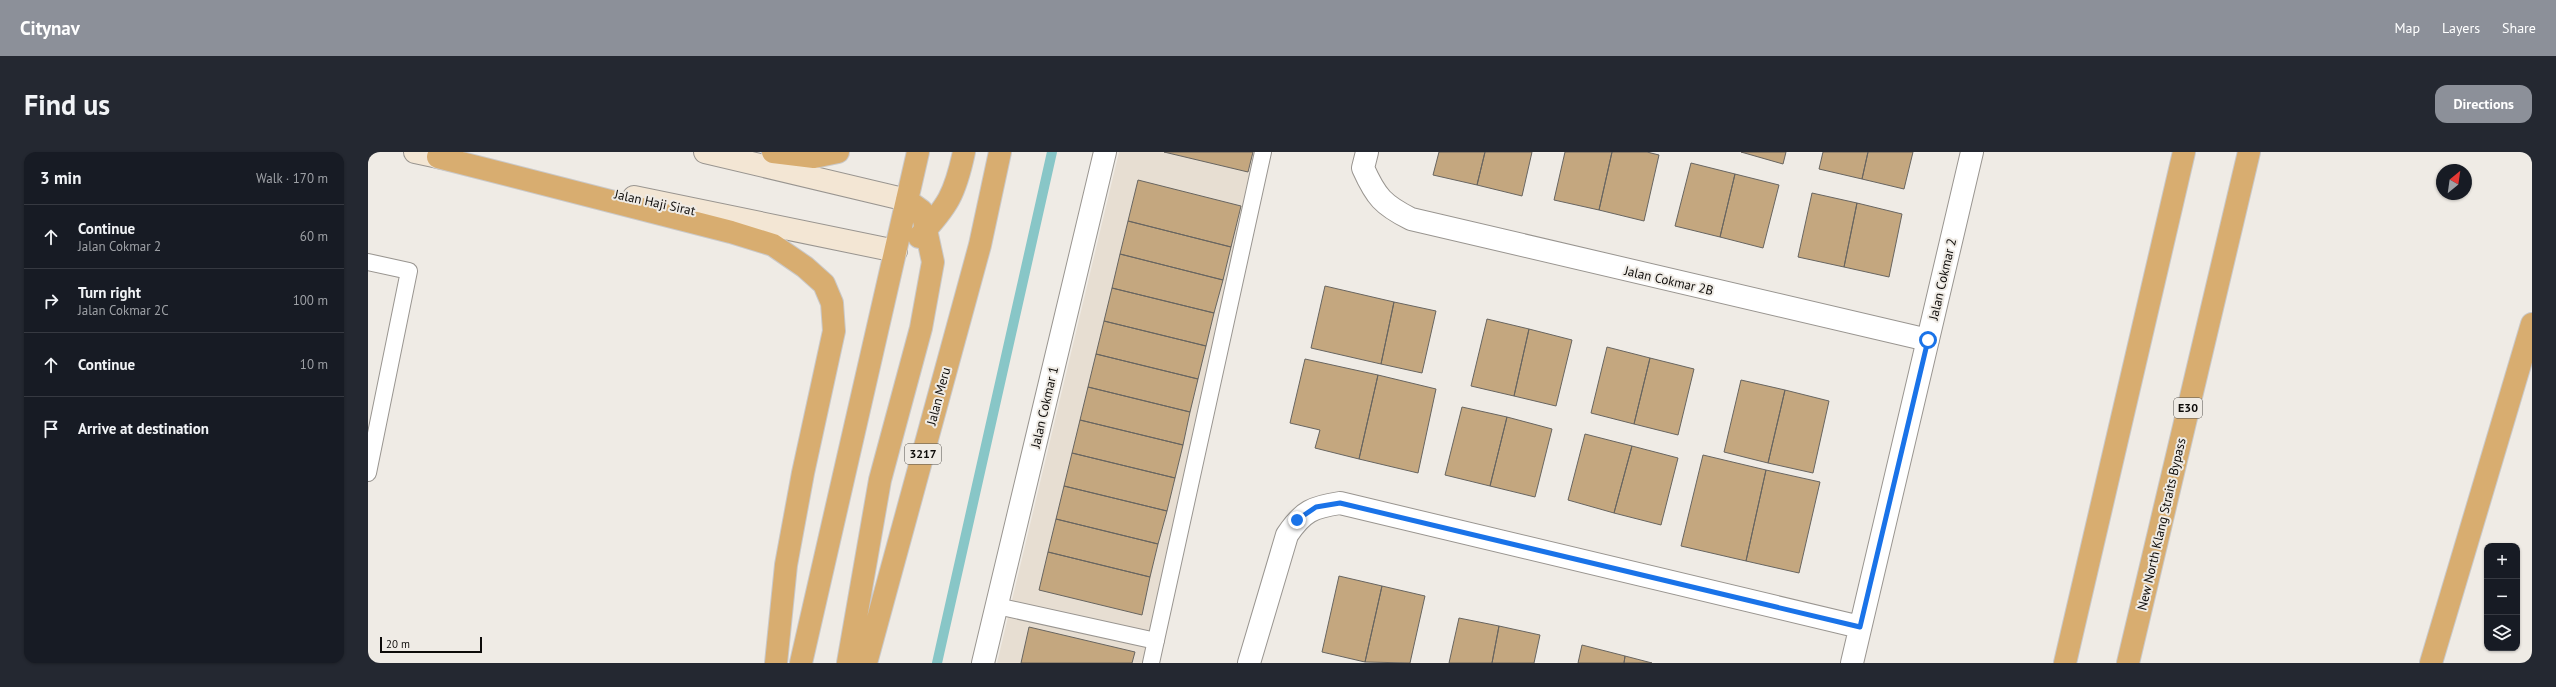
<!DOCTYPE html>
<meta charset="utf-8">
<style>
body{margin:0;font-family:"PT Sans",sans-serif;background:#242831;color:#f1f3f6}
.controls{position:absolute;right:12px;bottom:12px;display:grid;overflow:hidden;border-radius:8px;box-shadow:0 1px 3px #0004}
.controls button{width:36px;height:36px;display:grid;place-items:center;padding:0;border:0;border-bottom:1px solid #363941;background:#171b24;color:#f1f3f6;font:20px sans-serif}
.compass{position:absolute;left:2068px;top:12px;width:36px;height:36px;border-radius:50%;background:#171b24;box-shadow:0 1px 3px #0004;rotate:29deg}
.scale{position:absolute;left:12px;bottom:10px;width:102px;box-sizing:border-box;padding-left:4px;border:2px solid #0d0b09;border-top:0;font-size:11px;line-height:14px;white-space:nowrap;color:#0d0b09;-webkit-text-stroke:3px #efebe5;paint-order:stroke}
.stop{position:absolute;width:12px;height:12px;margin:-9px;border:3px solid #1a73e8;border-radius:50%;background:#fff}
.stop.end{background:#1a73e8;border-color:#fff;box-shadow:0 1px 4px #0008}
.list{margin:0;padding:0;list-style:none}
h2{display:flex;justify-content:space-between;align-items:center;height:52px;margin:0;padding:0 16px;font-size:17px}
h2 small{font-size:13px;font-weight:400;color:#9ea1a6}
.list li{display:grid;grid-template-columns:26px 1fr auto;gap:12px;align-items:center;box-sizing:border-box;height:64px;padding:0 16px;border-top:1px solid #363941}
.list b{display:block;font-size:15px;white-space:nowrap}
.list p{margin:0;font-size:13px;white-space:nowrap;color:#9ea1a6}
.list em{font-size:13px;font-style:normal;color:#9ea1a6}
.icon{flex:none;width:22px;height:22px;fill:none;stroke:currentColor;stroke-width:2;stroke-linecap:round;stroke-linejoin:round}
.map{position:relative;flex:none;width:2164px;height:511px;overflow:hidden;border-radius:12px}
header{display:flex;align-items:center;gap:24px;box-sizing:border-box;height:56px;padding:0 20px;background:#8c9099;color:#fff}
header strong{font-size:19px}
nav{display:flex;gap:22px;margin-inline-start:auto;font-size:14px}
.intro{display:flex;align-items:center;justify-content:space-between;box-sizing:border-box;height:96px;padding:0 24px}
h1{margin:0;font-size:28px}
.button{padding:10px 18px;border-radius:12px;background:#8c9099;color:#fff;font-size:14px;font-weight:700}
main{display:flex;gap:24px;padding:0 24px}
aside{flex:1;background:#171b24;border-radius:12px;box-shadow:0 1px 3px #0004}
.map>svg:first-child{display:block}
.built{fill:#e7ded2}
.lines{fill:none;stroke-linecap:round;stroke-linejoin:round}
.stream{stroke:#88c6c7;stroke-width:10}
.building{fill:#c4a77f;stroke:#686560}
.lane-casing{stroke:#999590;stroke-width:18}
.street-casing{stroke:#999590;stroke-width:24}
.secondary-casing{stroke:#999590;stroke-width:24}
.highway-casing{stroke:#cac9c9;stroke-width:24}
.lane{stroke:#fff;stroke-width:16}
.street{stroke:#fff;stroke-width:22}
.secondary{stroke:#f3e6d4;stroke-width:22}
.highway{stroke:#d8ad70;stroke-width:22}
.route{stroke:#1a73e8;stroke-width:5}
.labels{text-anchor:middle;stroke-width:4;stroke-linejoin:round;paint-order:stroke}
.shield{fill:#efebe5;stroke:#514e4b;stroke-width:1}
.shield-label{font-size:12px;font-weight:bold;fill:#0d0b09}
.street-label{font-size:13px;fill:#0d0b09;stroke:#efebe5}
</style>
<header>
<strong>Citynav</strong>
<nav><a>Map</a><a>Layers</a><a>Share</a></nav>
</header>
<div class="intro"><h1>Find us</h1><a class="button">Directions</a></div>
<main>
<aside>
<h2>3 min<small>Walk · 170 m</small></h2>
<ul class="list">
<li><svg class="icon" aria-label="ahead" viewBox="0 0 24 24"><path d="M12 20V5M6 11l6-6 6 6"/></svg><div><b>Continue</b><p>Jalan Cokmar 2</p></div><em>60 m</em></li>
<li><svg class="icon" aria-label="right" viewBox="0 0 24 24"><path d="M7 20v-9h11M14 6l5 5-5 5"/></svg><div><b>Turn right</b><p>Jalan Cokmar 2C</p></div><em>100 m</em></li>
<li><svg class="icon" aria-label="ahead" viewBox="0 0 24 24"><path d="M12 20V5M6 11l6-6 6 6"/></svg><div><b>Continue</b></div><em>10 m</em></li>
<li><svg class="icon" aria-label="arrive" viewBox="0 0 24 24"><path d="M6 21V4h12l-3 4 3 4H6"/></svg><div><b>Arrive at destination</b></div></li>
</ul>
</aside>
<div class="map">
<svg width="2164" height="511" viewBox="0 0 2164 511">
<rect width="100%" height="100%" fill="#efebe5"/>
<!-- built -->
<path class="built" d="M751,0H892L775,511H629Z"/>
<g class="lines">
<!-- stream -->
<path class="stream" d="M569,511L684,0"/>
</g>
<!-- building -->
<path class="building" d="M796,0H885L880,20Z
M1071,0H1117L1109,33L1065,23Z
M1117,0H1164L1154,44L1109,33Z
M1197,0H1244L1231,58L1186,48Z
M1244,0H1279L1291,3L1276,69L1231,58Z
M1373,0H1418L1415,12Z
M1455,0H1500L1494,27L1451,17Z
M1500,0H1545L1536,37L1494,27Z
M1323,11L1367,22L1352,85L1307,74Z
M1367,22L1411,33L1395,96L1352,85Z
M770,28L873,54L863,95L760,69Z
M1444,41L1489,51L1476,115L1430,105Z
M1489,51L1534,62L1521,125L1476,115Z
M760,69L863,95L855,128L752,102Z
M752,102L855,128L846,161L744,136Z
M957,134L1026,150L1013,212L943,196Z
M744,136L846,161L838,194L736,169Z
M1026,150L1068,159L1054,221L1013,212Z
M1119,167L1161,177L1146,244L1103,234Z
M736,169L838,194L830,227L728,202Z
M1161,177L1204,188L1188,254L1146,244Z
M1239,195L1282,206L1266,272L1223,261Z
M728,202L830,227L822,260L720,235Z
M1282,206L1326,217L1310,283L1266,272Z
M937,207L1010,223L991,307L947,296L952,278L922,271Z
M1010,223L1068,237L1050,321L991,307Z
M1373,228L1417,238L1400,311L1356,300Z
M720,235L822,260L815,293L712,268Z
M1417,238L1461,249L1445,321L1400,311Z
M1094,255L1139,265L1122,334L1077,323Z
M1139,265L1184,277L1167,345L1122,334Z
M712,268L815,293L807,326L704,301Z
M1217,282L1264,294L1246,361L1200,348Z
M1264,294L1310,306L1293,373L1246,361Z
M704,301L807,326L799,359L696,334Z
M1335,303L1398,318L1378,409L1313,394Z
M1398,318L1452,330L1431,421L1378,409Z
M696,334L799,359L790,392L688,367Z
M688,367L790,392L782,425L680,400Z
M680,400L782,425L774,463L671,438Z
M971,424L1014,434L997,510L954,500Z
M1014,434L1057,444L1042,511L997,510Z
M1091,466L1131,474L1124,511H1081Z
M1131,474L1172,483L1166,511H1124Z
M661,475L767,500L764,511H653Z
M1214,493L1257,504L1256,511H1210Z
M1257,504L1284,511H1256Z"/>
<g class="lines">
<defs>
<path id="lane" d="M0,110L41,119L0,321
M629,454L788,489
M783,511L895,0"/>
<path id="street" d="M999,0L995,16C1008,45 1015,53 1043,67L1560,188
M615,511L737,0
M881,511L919,383C935,359 945,355 972,351L1492,475
M1484,511L1604,0"/>
<path id="secondary" d="M47,0L89,9
M337,0L539,48
M266,45L528,99"/>
<path id="highway" d="M405,0L446,5L470,0
M70,5L363,80L405,93L437,115L456,132L464,151L466,179L435,321L418,413L408,511
M551,85C580,54 587,42 596,0
M433,511L550,0
M480,511L512,328L553,176L565,110L554,59L539,48
M498,511L612,93L632,0
M1697,511L1816,0
M1760,511L1881,0
M2063,511L2164,172"/>
</defs>
<!-- lane casing -->
<use href="#lane" class="lane-casing"/>
<!-- street casing -->
<use href="#street" class="street-casing"/>
<!-- secondary casing -->
<use href="#secondary" class="secondary-casing"/>
<!-- highway casing -->
<use href="#highway" class="highway-casing"/>
<!-- lane -->
<use href="#lane" class="lane"/>
<!-- street -->
<use href="#street" class="street"/>
<!-- secondary -->
<use href="#secondary" class="secondary"/>
<!-- highway -->
<use href="#highway" class="highway"/>
</g>
<g class="lines">
<!-- route -->
<path class="route" d="M929,368L948,355L972,351L1492,475L1560,188"/>
</g>
<g class="labels">
<!-- shield labels -->
<g class="shield">
<rect x="1806" y="246" width="28" height="20" rx="3"/>
<rect x="537" y="292" width="36" height="20" rx="3"/>
</g>
<g class="shield-label">
<text x="1820" y="260">E30</text>
<text x="555" y="306">3217</text>
</g>
<!-- street labels -->
<g class="street-label">
<text transform="translate(287 50) rotate(12)" y="5">Jalan Haji Sirat</text>
<text transform="translate(1574 127) rotate(-77)" y="5">Jalan Cokmar 2</text>
<text transform="translate(1301 128) rotate(13)" y="5">Jalan Cokmar 2B</text>
<text transform="translate(570 244) rotate(-75)" y="5">Jalan Meru</text>
<text transform="translate(676 255) rotate(-77)" y="5">Jalan Cokmar 1</text>
<text transform="translate(1793 372) rotate(-77)" y="5">New North Klang Straits Bypass</text>
</g>
</g>
</svg>
<div class="controls">
<button>+</button>
<button>−</button>
<button><svg class="icon" aria-label="layers" viewBox="0 0 24 24"><path d="M12 4l9 5-9 5-9-5zM3 14l9 5 9-5"/></svg></button>
</div>
<svg class="compass" viewBox="-18 -18 36 36"><path d="M0-13l5 13h-10z" fill="#e53935"/><path d="M0 13l5-13h-10z" fill="#9ea1a6"/></svg>
<div class="scale">20 m</div>
<div class="stop" style="left:1560px;top:188px"></div>
<div class="stop end" style="left:929px;top:368px"></div>
</div>
</main>
